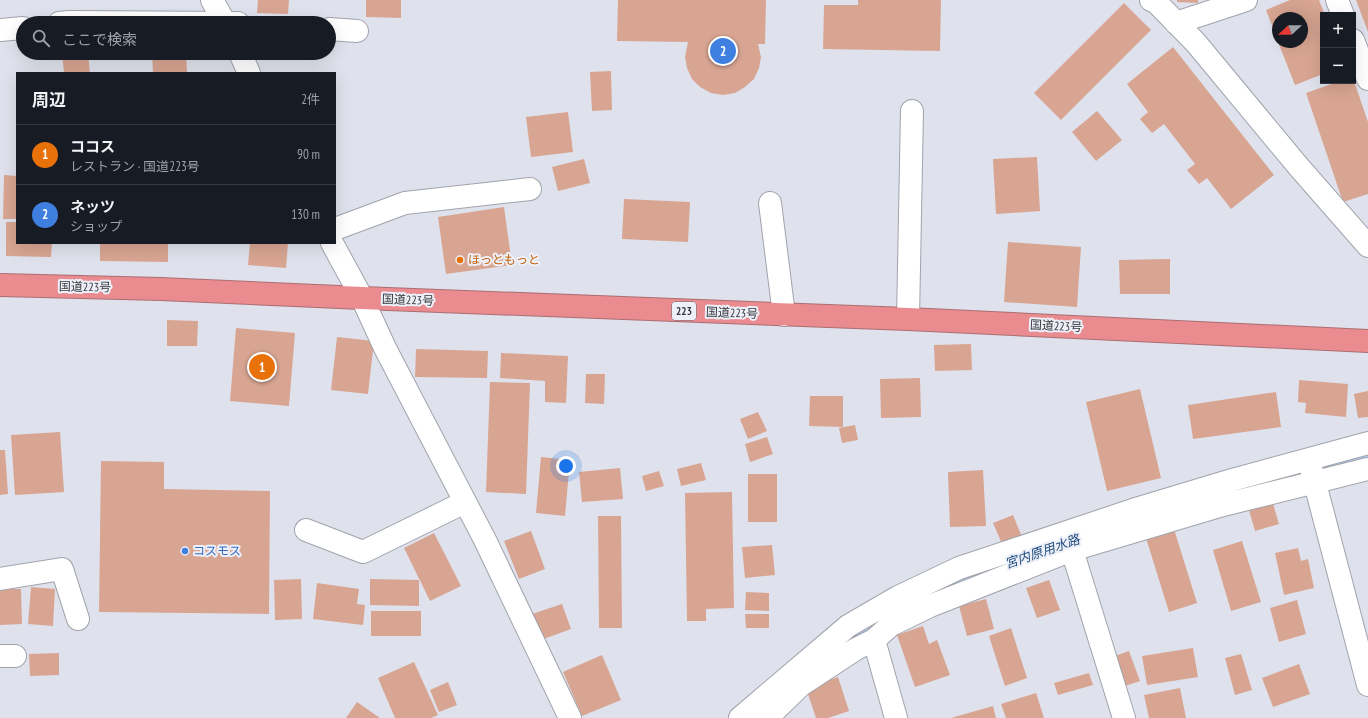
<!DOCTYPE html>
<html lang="ja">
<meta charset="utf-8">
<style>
body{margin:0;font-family:"PT Sans Narrow","Noto Sans JP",sans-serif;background:#20242c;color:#f1f3f6}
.controls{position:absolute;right:12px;top:12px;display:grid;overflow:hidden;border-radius:0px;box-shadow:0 4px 16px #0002}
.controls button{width:36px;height:36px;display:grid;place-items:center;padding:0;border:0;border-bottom:1px solid #363941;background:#171b24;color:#f1f3f6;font:20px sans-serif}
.compass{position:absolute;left:1272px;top:12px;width:36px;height:36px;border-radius:50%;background:#171b24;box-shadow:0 4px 16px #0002;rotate:249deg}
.you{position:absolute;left:566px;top:466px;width:14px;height:14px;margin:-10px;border:3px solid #fff;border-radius:50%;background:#1a73e8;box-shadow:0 0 0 6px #1a73e833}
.badge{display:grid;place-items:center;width:26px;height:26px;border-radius:50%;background:#2563eb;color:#fff;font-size:13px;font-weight:700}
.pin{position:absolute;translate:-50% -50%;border:2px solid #fff;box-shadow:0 1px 4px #0006}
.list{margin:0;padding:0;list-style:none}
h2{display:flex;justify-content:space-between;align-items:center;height:52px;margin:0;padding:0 16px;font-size:17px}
h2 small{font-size:13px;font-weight:400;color:#9ea1a6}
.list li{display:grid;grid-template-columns:26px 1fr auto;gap:12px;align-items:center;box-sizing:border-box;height:60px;padding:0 16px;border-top:1px solid #363941}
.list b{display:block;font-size:15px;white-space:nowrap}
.list p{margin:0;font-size:13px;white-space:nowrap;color:#9ea1a6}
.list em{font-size:13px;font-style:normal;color:#9ea1a6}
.icon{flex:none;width:22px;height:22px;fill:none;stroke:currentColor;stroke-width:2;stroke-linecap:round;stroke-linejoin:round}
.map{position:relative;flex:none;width:1368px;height:718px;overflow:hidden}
.search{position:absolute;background:#171b24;box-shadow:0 4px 16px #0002;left:16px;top:16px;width:320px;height:44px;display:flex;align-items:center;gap:10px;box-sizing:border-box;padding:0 14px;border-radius:22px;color:#9ea1a6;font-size:15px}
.panel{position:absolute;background:#171b24;box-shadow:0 4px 16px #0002;left:16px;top:72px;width:320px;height:172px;border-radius:0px}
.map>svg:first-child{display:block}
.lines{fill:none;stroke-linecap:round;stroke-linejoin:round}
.canal{stroke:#accdf5;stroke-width:25}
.building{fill:#d8a592}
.minor-casing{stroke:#a1a3ac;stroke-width:24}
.highway-casing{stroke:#ab6e72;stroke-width:24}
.minor{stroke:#fff;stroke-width:22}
.highway{stroke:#ea8b90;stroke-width:22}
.food-dot{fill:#e8710a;stroke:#edf0f9;stroke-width:1.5}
.shop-dot{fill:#3f7fe0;stroke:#edf0f9;stroke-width:1.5}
.labels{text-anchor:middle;stroke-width:4;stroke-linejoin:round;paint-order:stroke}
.shield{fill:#edf0f9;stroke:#6d6e74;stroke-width:1}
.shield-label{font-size:11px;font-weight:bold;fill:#36373b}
.food-label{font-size:12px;fill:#c56008;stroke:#edf0f9;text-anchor:start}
.street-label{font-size:12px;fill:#36373b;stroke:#edf0f9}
.shop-label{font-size:12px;fill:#366cbe;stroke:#edf0f9;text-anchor:start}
.water-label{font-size:13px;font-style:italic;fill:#214d7e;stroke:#edf0f9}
</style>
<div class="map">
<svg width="1368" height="718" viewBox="0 0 1368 718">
<rect width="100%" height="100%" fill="#dfe2ec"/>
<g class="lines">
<!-- canal -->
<path class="canal" d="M1205,499L1288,476L1368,458
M825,659L883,616L925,592L1034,553"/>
</g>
<!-- building -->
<path class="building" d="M258,0H289L288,14L257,13Z
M366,0H401V18L366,17Z
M618,0H766L765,44H758L761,57L759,68L754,79L745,87L735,93L723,95L711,93L700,87L692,79L687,68L685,57L688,42L617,41Z
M858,0H941L940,51L823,49L824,5H858Z
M1177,0H1198V3L1177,2Z
M1290,0H1319L1325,15H1323V74L1295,85L1278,42H1302V18H1278V41L1266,10Z
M1356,0H1368V32Z
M1124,3L1151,30L1061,120L1034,93Z
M1173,47L1274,175L1231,209L1207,178L1199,184L1187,170L1195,164L1164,124L1152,133L1140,119L1148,112L1127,84Z
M62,53H88L90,73H64Z
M152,53H186L187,73H153Z
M611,71L612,110L592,111L590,72Z
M1340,81H1354L1368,122V194L1343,202L1306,93Z
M1097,111L1122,140L1096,161L1072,132Z
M568,112L573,152L531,157L526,117Z
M1037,157L1040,211L996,214L993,159Z
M584,159L590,183L558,191L552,167Z
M4,175L17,176V219H3Z
M624,199L690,202L688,242L622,239Z
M504,207L512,265L446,274L438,217Z
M6,222H17V243H52L51,257L6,256Z
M1008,242L1081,247L1077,307L1004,302Z
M100,243H168V262L100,261Z
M250,243H288L286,268L248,265Z
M1170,259V294H1120L1119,260Z
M167,320L198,321L197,346H167Z
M236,328L295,333L289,406L230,401Z
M337,337L374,341L368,394L331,390Z
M971,344L972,370L935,371L934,345Z
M416,349L488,351L487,378L415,377Z
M501,353L568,356L566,403L545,402V381L500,378Z
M586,374H605L604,404L585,403Z
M920,378L921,417L881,418L880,379Z
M1299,380L1348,384L1346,417L1305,413L1306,403L1298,402Z
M490,382L530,383L526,494L486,492Z
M1140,389L1161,478L1107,491L1086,402Z
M1368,391V417L1358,418L1354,394Z
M1276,392L1281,427L1193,439L1188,405Z
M810,396H843V427L809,426Z
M758,412L767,431L748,439L740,419Z
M855,425L858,440L842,443L839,428Z
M60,432L64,492L15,495L11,435Z
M767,437L773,454L750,462L745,444Z
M0,450H5L8,494L0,495Z
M541,457L570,460L565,516L536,513Z
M101,461L164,462V489L270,491L269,614L99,612Z
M701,463L706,480L681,486L677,469Z
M620,468L623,499L582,502L579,472Z
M983,470L986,526L950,527L948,472Z
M659,471L664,486L646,491L642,476Z
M748,474H777V522H748Z
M732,492L734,608L706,609V621H687L685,493Z
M1272,500L1279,524L1255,531L1248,507Z
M1013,515L1022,537L1003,546L993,523Z
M598,516H621L622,628H599Z
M1174,529L1197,603L1169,612L1146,538Z
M531,531L545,569L519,579L504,541Z
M434,533L461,586L430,601L404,548Z
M1242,541L1261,602L1231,611L1213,550Z
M772,545L775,575L745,578L742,547Z
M1298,548L1301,561L1308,559L1314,588L1284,595L1275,553Z
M301,579L302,619L275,620L274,580Z
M370,579L419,580V606L370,605Z
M1049,580L1060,610L1037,618L1026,588Z
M317,583L359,589L357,604L365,605L363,625L313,619Z
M31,587L55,589L53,626L28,624Z
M0,589H21L22,624L0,625Z
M746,592L769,593V611L745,610Z
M986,599L994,629L967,636L959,606Z
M1297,600L1306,634L1279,642L1270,608Z
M562,604L571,629L541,640L532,614Z
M371,611H421V636H371Z
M745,614H769V628H746Z
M923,626L929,644L937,640L950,675L915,687L897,635Z
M1011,628L1027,678L1005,686L989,636Z
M1193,648L1198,677L1147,685L1142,656Z
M1129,651L1140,681L1122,687L1112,657Z
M59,653V675L30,676L29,654Z
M1241,654L1252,690L1235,695L1225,658Z
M602,655L621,700L582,716L563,672Z
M414,662L438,715L431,718H395L378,678Z
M1299,664L1310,694L1273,707L1262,678Z
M1089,673L1093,685L1058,695L1054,683Z
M838,677L849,711L828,718H816L806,688Z
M448,682L457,705L439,712L430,690Z
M1180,688L1186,718H1149L1144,695Z
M1036,693L1044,718H1006L1001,704Z
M357,702L380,718H346Z
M993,706L996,718H951Z"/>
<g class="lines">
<defs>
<path id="minor" d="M212,0L225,23
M1151,0L1157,3L1196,43L1298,166L1368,246
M1337,0L1343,15
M59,23L69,22L238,23
M1176,23L1246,0
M329,29L357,31
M0,30L23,28
M1353,40L1368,79
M240,53L249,73
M770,203L784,315
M335,229L405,203L530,189
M332,243L362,298L385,348L485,540L570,718
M908,319L912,111
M1311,468L1368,685
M306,530L363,552L465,502
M1072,550L1124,718
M0,579L62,569L78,619
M874,640L896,718
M0,656H15
M740,718L848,626L898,597L959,568L1139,508L1232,480L1368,443
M767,718L801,685L856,649L874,640L891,625L930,606L1072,550L1223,505L1368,469"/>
<path id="highway" d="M0,285L161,289L362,298L908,319L1368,341"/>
</defs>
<!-- minor casing -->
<use href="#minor" class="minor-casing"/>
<!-- highway casing -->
<use href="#highway" class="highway-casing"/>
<!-- minor -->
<use href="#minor" class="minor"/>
<!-- highway -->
<use href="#highway" class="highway"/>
</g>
<!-- markers -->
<circle class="food-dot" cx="460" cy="260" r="4"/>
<circle class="shop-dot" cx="185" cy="551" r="4"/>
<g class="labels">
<!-- shield labels -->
<rect class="shield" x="672" y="302" width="24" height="18" rx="3"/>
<g class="shield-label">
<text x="684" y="315">223</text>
</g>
<!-- food labels -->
<g class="food-label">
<text x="468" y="264">ほっともっと</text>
</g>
<!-- street labels -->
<g class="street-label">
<text transform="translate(85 287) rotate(1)" y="4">国道223号</text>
<text transform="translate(408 300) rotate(2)" y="4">国道223号</text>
<text transform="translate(732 313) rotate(2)" y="4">国道223号</text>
<text transform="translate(1056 326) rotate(3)" y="4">国道223号</text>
</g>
<!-- shop labels -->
<g class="shop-label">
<text x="193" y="555">コスモス</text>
</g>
<!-- water labels -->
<g class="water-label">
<text transform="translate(1042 551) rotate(-19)" y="5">宮内原用水路</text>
</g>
</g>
</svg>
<div class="controls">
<button>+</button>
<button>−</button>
</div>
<svg class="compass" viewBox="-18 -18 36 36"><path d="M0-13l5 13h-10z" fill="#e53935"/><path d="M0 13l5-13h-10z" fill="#9ea1a6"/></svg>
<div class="you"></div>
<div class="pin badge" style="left:262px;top:367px;background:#e8710a">1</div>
<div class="pin badge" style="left:723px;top:51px;background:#3f7fe0">2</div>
<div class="search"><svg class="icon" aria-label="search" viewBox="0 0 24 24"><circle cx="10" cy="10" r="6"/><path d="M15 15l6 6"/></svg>ここで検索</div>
<section class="panel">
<h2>周辺<small>2件</small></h2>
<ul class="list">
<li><span class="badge" style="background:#e8710a">1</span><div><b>ココス</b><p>レストラン · 国道223号</p></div><em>90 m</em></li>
<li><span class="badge" style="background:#3f7fe0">2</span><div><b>ネッツ</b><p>ショップ</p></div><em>130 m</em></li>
</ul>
</section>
</div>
